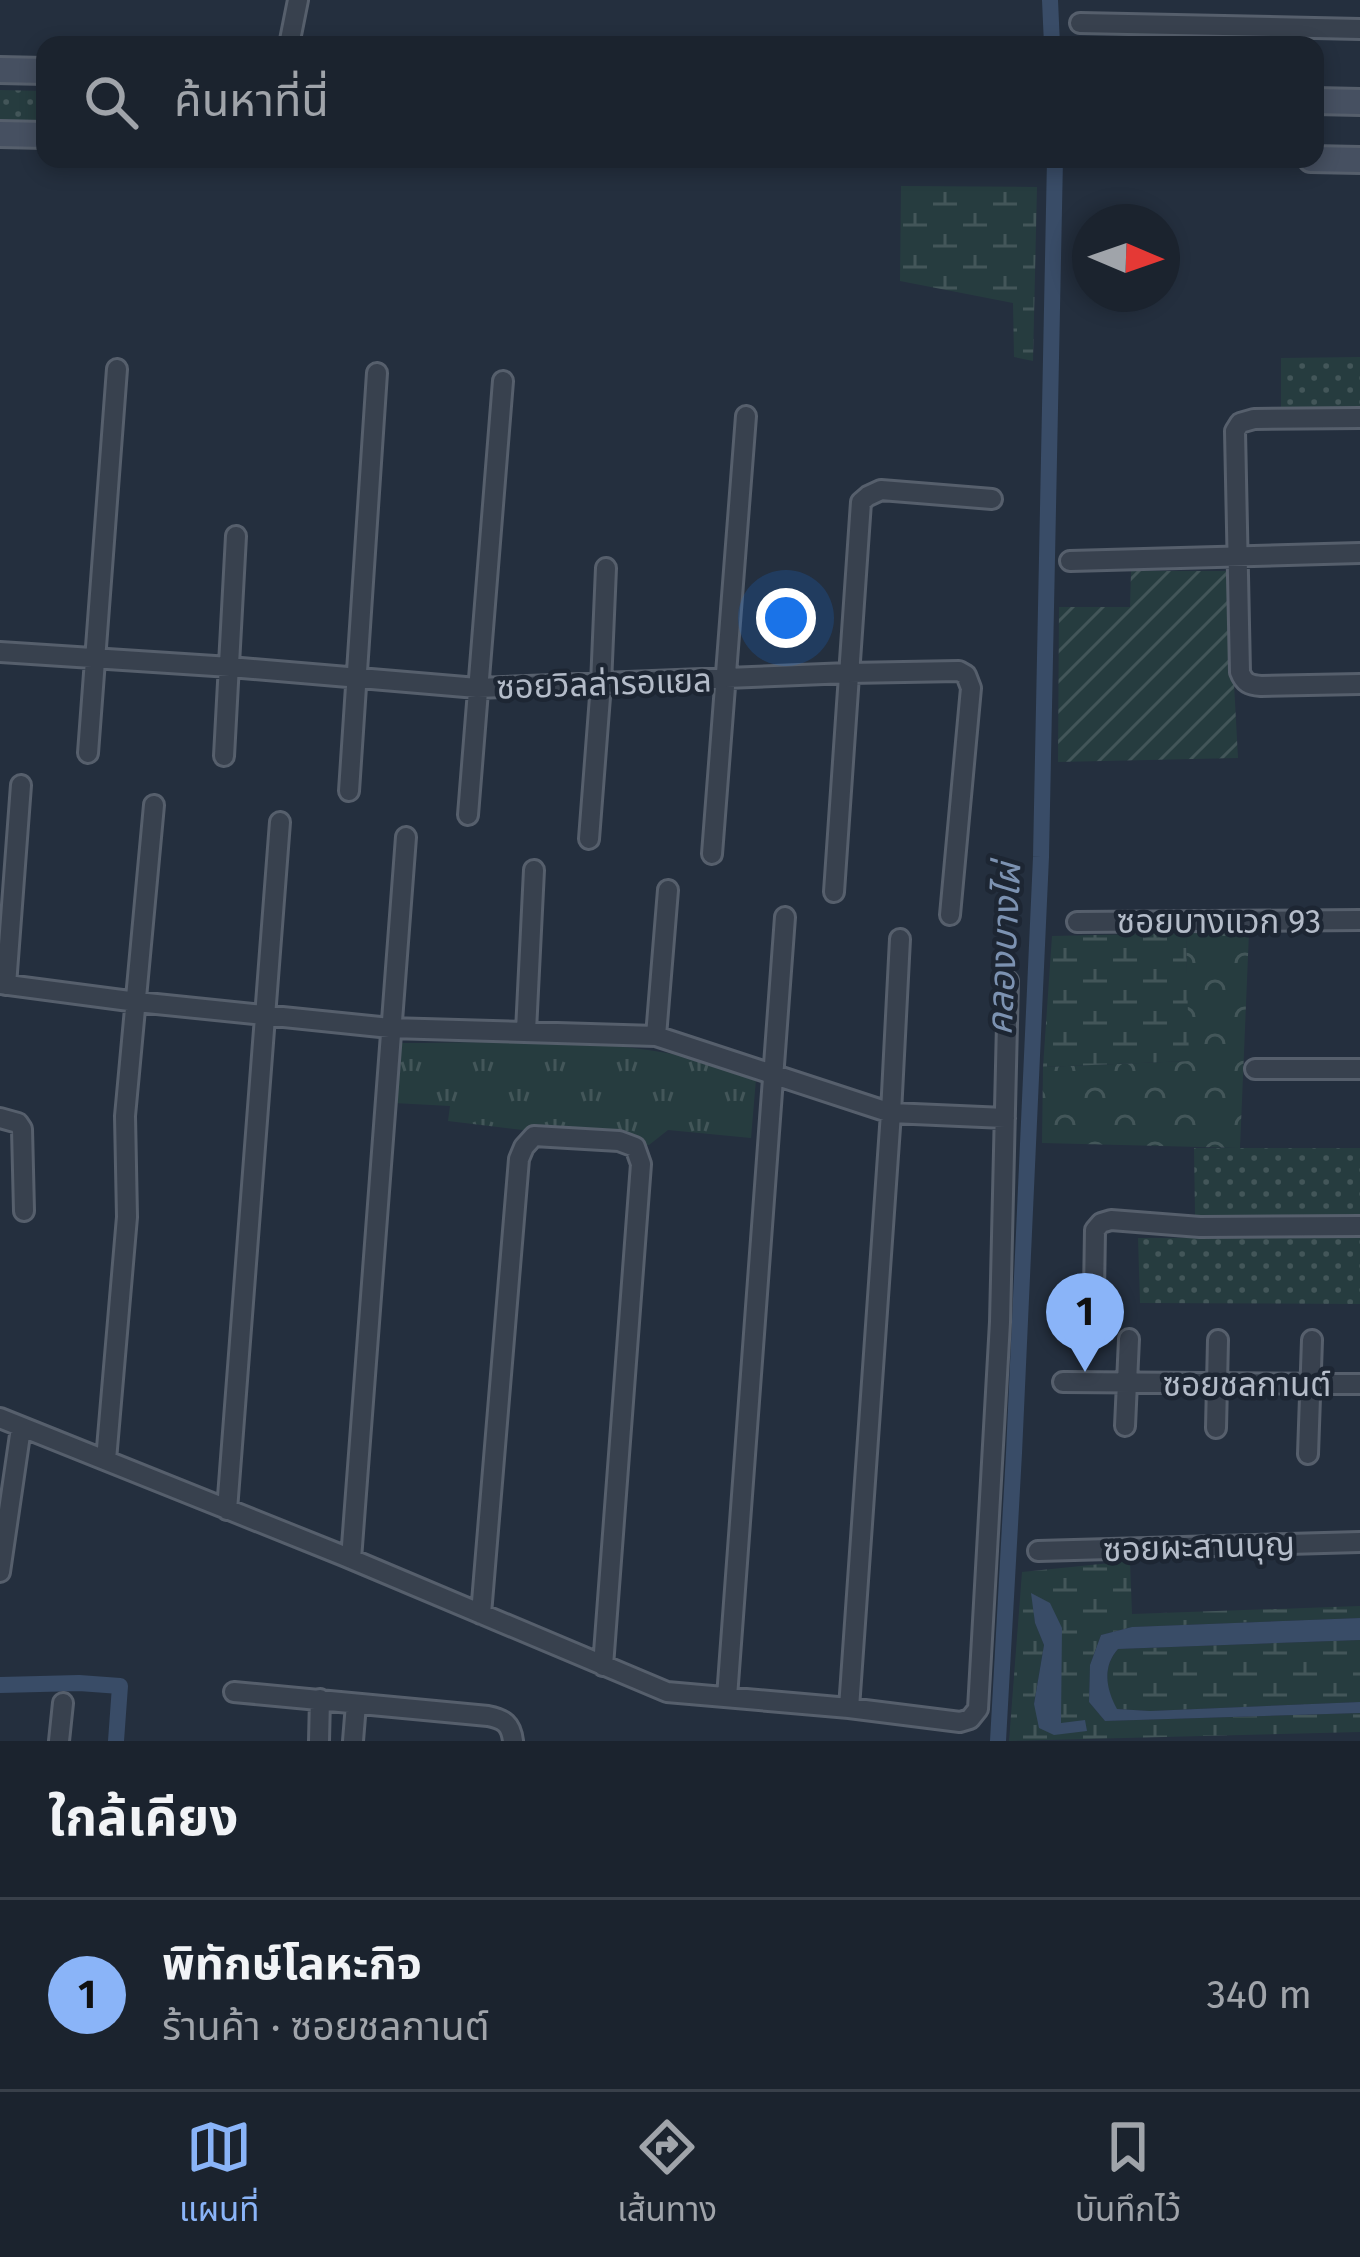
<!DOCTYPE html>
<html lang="th">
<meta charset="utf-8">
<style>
body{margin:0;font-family:"Fira Sans","Noto Sans Thai",sans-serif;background:#282f3a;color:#f1f3f6}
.compass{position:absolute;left:1072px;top:204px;width:108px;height:108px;border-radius:50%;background:#1b232e;box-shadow:0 6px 18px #0003;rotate:92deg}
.you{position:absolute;left:786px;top:618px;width:42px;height:42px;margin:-30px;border:9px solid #fff;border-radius:50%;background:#1a73e8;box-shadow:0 0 0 18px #1a73e833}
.badge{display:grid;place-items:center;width:78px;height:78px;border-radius:50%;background:#8ab4f8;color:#111;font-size:39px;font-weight:700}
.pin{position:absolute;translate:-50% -99px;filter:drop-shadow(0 3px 6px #0008)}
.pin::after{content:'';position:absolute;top:63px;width:42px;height:36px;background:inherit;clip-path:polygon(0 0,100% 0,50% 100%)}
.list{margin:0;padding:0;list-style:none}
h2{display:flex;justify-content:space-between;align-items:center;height:156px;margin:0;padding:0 48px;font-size:51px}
h2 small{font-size:39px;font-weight:400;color:#a0a4aa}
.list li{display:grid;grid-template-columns:78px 1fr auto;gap:36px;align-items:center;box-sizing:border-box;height:192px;padding:0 48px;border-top:3px solid #39404a}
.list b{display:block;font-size:45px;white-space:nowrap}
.list p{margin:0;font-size:39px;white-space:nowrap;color:#a0a4aa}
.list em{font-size:39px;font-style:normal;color:#a0a4aa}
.icon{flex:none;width:66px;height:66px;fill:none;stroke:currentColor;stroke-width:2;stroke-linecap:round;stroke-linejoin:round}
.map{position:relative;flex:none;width:1360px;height:1741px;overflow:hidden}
.search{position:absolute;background:#1b232e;box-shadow:0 6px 18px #0003;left:36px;right:36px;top:36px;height:132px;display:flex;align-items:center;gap:30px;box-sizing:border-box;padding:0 42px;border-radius:24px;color:#a0a4aa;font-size:45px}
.sheet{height:348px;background:#1b232e}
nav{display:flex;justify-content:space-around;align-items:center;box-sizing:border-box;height:168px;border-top:3px solid #39404a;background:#1b232e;font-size:33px;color:#a0a4aa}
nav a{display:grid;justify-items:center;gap:6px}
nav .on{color:#8ab4f8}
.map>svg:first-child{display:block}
.grass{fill:url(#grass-dots)}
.forest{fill:url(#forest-crowns)}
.wetland{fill:url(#wetland-marsh);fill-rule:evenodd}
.park{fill:url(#park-tufts)}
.garden{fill:url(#garden-furrows)}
.water{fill:#394c67}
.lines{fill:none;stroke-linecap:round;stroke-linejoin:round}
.canal{stroke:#394c67;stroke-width:16}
.street-casing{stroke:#565f6c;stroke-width:24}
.secondary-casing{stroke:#565f6c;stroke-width:30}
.street{stroke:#38414e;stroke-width:18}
.secondary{stroke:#465061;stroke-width:24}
.labels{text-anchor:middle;stroke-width:9;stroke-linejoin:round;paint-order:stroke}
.street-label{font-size:33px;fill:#b4bcc9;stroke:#1d2633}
.water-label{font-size:36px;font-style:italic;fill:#7c92b1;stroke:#1d2633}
</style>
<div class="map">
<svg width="1360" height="1741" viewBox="0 0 1360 1741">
<defs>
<pattern id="grass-dots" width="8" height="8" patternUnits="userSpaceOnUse" patternTransform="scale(3)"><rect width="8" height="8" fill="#263c3f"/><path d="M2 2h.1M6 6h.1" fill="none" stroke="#435659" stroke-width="1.8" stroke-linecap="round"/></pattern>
<pattern id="forest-crowns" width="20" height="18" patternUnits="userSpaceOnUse" patternTransform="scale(3)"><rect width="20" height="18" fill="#263c3f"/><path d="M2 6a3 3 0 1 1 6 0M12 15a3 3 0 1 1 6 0" fill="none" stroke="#435659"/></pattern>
<pattern id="wetland-marsh" width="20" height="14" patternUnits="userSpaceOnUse" patternTransform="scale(3)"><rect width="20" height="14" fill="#263c3f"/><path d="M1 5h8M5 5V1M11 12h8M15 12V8" fill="none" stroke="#435659"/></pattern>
<pattern id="park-tufts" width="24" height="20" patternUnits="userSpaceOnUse" patternTransform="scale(3)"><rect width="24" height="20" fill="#263c3f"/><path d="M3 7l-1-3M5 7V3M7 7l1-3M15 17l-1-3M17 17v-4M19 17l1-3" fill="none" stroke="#435659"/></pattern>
<pattern id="garden-furrows" width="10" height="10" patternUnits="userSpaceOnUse" patternTransform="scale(3)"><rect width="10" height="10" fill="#263c3f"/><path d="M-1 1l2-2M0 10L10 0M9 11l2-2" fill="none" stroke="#435659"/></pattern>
</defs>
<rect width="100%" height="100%" fill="#242f3e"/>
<!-- grass -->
<path class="grass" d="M0,90L45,91V124L0,123Z
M1360,357V410L1281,412V358Z
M1194,1148H1360V1217L1195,1215Z
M1360,1237V1304L1140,1303L1138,1238Z"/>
<!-- forest -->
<path class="forest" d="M1249,932L1240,1148L1042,1143L1043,1067L1188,1061L1186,933Z"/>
<!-- wetland -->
<path class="wetland" d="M901,186L1037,187L1033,361L1014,357L1013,303L900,281Z
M1186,933L1189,1061L1043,1067L1052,936Z
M1130,1561L1132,1614L1360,1606V1618L1132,1627L1101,1635L1090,1665L1089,1702L1105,1721L1360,1713V1732L1009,1741L1022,1572ZM1032,1594L1060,1694L1061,1723L1034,1704L1044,1645L1035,1623Z
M1360,1640V1702L1150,1711L1116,1709C1106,1688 1102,1668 1118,1649Z"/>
<!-- park -->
<path class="park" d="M397,1043C486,1043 579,1037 667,1053C698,1059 727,1069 756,1079L751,1138L668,1130L649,1145L448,1121L450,1106L394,1103Z"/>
<!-- garden -->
<path class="garden" d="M1131,571H1228L1238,758L1058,762L1059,607H1130Z"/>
<!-- water -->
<path class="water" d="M1031,1593L1050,1603L1062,1628L1061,1723L1085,1720L1087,1731L1054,1735L1039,1728L1034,1704L1044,1645L1035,1623Z
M1360,1618V1640L1118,1649C1102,1667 1106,1689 1117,1709L1150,1711L1360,1702V1713L1105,1721L1089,1702L1090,1665L1101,1635L1132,1627Z"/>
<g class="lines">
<!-- canal -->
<path class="canal" d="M1050,0L1052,45
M0,1685L79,1683L120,1686L116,1741
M998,1741L1014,1453L1041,857L1055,159"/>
<defs>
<path id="street" d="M1080,23L1360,29
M289,45L298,0
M1360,418L1254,419L1240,423L1235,431L1240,672C1244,683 1249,685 1261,686L1360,684
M1070,561L1360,553
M0,652L230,667L477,688L849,673L959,671L966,675L971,688L950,915
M88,753L117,369
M224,756L236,536
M349,791L377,373
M468,815L503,381
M589,839L601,684L606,568
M712,854L746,416
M834,892L861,502L868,496L881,490L992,499
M1077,922L1360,920
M0,984L137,1002L390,1028L656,1036L891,1113L1005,1118
M6,985L21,785
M526,1031L534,870
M656,1036L668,890
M1255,1069H1360
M0,1118L18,1123L22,1129L24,1211
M1094,1293L1095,1230L1101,1223L1111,1220L1200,1227L1360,1226
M1063,1382L1360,1384
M0,1418L344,1556L667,1692L849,1708L960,1722L970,1719L978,1709L1000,1322L1008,981
M1125,1426L1129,1339
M1216,1428L1218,1340
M1308,1454L1312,1340
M106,1460L127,1217L125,1116L154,805
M227,1510L280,822
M1038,1551L1360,1542
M351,1559L406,837
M0,1572L21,1428
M481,1614L519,1159L524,1147L534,1136L619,1141L635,1147L641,1164L603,1666
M234,1692L488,1716C504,1719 511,1724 513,1741
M727,1697L785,917
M849,1708L891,1113L900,939
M59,1741L63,1703
M319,1741L320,1699
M353,1741L356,1704"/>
<path id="secondary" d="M0,70L45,71
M1315,101L1360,102
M0,134L45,135
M1311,159L1360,160"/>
</defs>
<!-- street casing -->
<use href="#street" class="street-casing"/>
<!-- secondary casing -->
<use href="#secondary" class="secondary-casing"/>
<!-- street -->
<use href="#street" class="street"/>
<!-- secondary -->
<use href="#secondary" class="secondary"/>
</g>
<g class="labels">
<!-- street labels -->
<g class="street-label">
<text transform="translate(604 683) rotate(-2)" y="12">ซอยวิลล่ารอแยล</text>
<text x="1219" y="933">ซอยบางแวก 93</text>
<text x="1247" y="1396">ซอยชลกานต์</text>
<text transform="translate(1199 1546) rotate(-2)" y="12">ซอยผะสานบุญ</text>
</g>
<!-- water labels -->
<g class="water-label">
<text transform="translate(1003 949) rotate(-87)" y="13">คลองบางไผ่</text>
</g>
</g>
</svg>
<svg class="compass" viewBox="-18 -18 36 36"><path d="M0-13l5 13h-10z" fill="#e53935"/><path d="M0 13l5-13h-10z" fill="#a0a4aa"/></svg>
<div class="you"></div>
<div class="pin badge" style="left:1085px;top:1372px">1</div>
<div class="search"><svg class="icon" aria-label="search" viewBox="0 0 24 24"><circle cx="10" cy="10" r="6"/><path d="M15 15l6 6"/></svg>ค้นหาที่นี่</div>
</div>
<section class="sheet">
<h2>ใกล้เคียง<small></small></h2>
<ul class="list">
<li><span class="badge">1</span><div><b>พิทักษ์โลหะกิจ</b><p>ร้านค้า · ซอยชลกานต์</p></div><em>340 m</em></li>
</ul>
</section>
<nav>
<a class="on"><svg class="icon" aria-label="map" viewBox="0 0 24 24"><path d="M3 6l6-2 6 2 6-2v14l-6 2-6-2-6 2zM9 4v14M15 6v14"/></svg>แผนที่</a>
<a><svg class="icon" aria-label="directions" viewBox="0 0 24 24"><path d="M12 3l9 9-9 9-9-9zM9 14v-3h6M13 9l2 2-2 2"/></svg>เส้นทาง</a>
<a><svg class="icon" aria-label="saved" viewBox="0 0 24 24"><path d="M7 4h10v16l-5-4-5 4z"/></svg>บันทึกไว้</a>
</nav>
